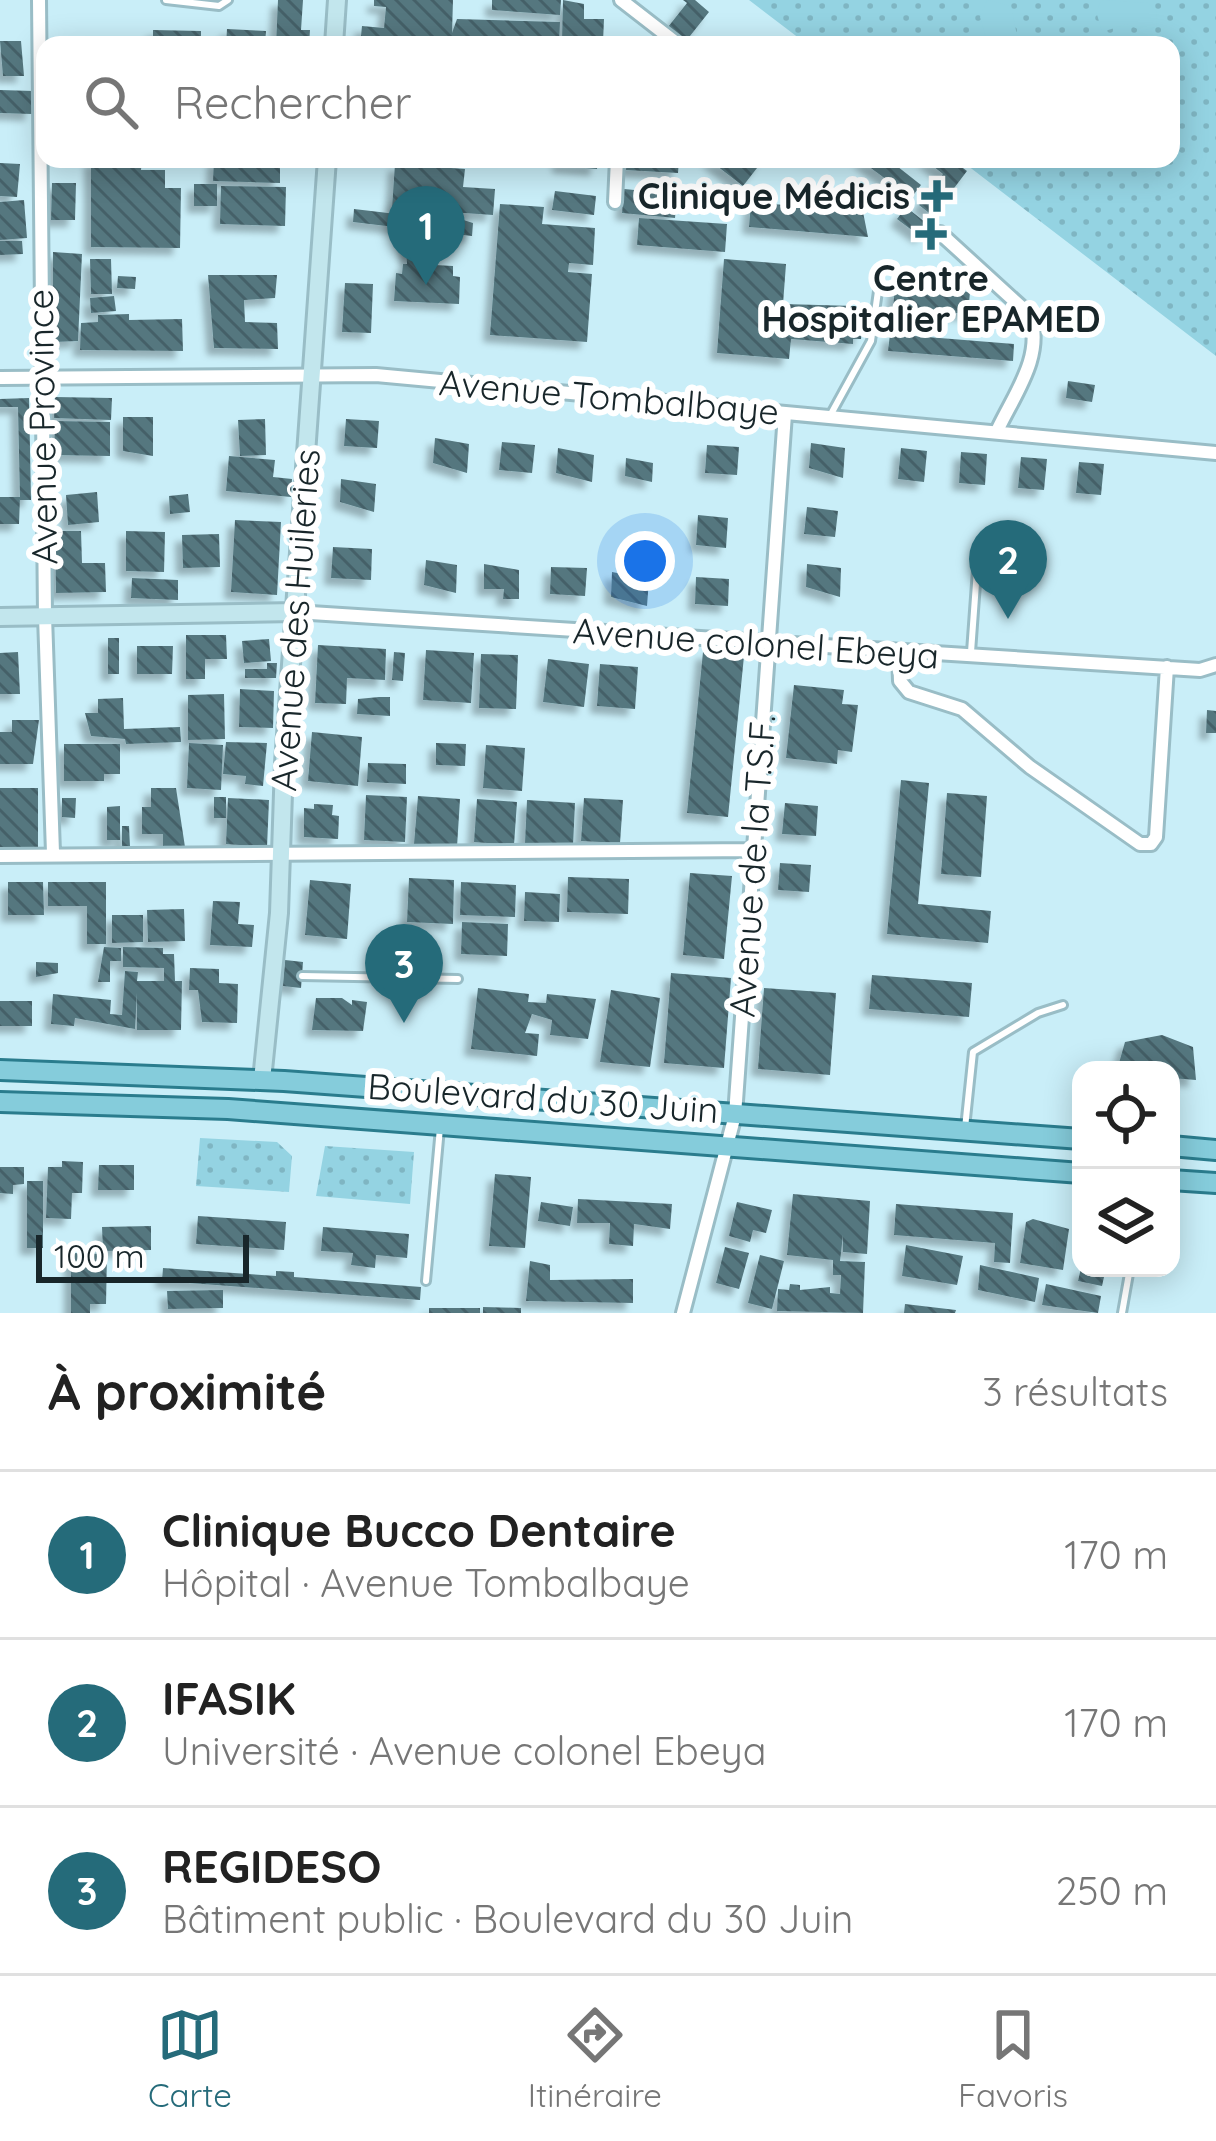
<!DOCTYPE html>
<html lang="fr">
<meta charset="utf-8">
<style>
body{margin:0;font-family:Quicksand,sans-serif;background:#f6f6f6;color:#222}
.controls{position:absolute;right:36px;bottom:36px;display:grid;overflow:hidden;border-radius:24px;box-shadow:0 6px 30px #0003}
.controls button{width:108px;height:108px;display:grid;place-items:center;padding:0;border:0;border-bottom:3px solid #e0e0e0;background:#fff;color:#222;font:60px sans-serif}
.scale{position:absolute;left:36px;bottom:30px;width:213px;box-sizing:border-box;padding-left:12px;border:6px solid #18262a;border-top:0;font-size:33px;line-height:42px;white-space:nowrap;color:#18262a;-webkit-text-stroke:9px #fff;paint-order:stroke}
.you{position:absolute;left:645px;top:561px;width:42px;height:42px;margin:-30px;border:9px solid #fff;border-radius:50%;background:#1a73e8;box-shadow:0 0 0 18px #1a73e833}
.badge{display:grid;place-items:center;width:78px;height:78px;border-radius:50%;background:#256b7a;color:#fff;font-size:39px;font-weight:700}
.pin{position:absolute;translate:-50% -99px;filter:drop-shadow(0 3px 6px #0008)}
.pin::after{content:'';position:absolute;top:63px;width:42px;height:36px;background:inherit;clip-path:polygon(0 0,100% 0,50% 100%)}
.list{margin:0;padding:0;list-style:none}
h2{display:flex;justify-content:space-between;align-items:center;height:156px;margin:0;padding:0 48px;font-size:51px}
h2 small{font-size:39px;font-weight:400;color:#767676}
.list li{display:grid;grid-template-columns:78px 1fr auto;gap:36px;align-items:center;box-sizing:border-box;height:168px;padding:0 48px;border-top:3px solid #e0e0e0}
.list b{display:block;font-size:45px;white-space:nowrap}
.list p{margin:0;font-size:39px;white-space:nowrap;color:#767676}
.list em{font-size:39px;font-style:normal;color:#767676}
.icon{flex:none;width:66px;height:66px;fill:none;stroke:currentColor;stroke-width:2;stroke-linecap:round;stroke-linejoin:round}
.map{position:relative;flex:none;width:1216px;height:1313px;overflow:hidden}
.search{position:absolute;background:#fff;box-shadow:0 6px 30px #0003;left:36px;right:36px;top:36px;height:132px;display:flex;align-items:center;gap:30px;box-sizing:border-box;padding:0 42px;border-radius:24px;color:#767676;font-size:45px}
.sheet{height:660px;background:#fff}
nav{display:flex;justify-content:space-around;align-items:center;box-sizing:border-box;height:168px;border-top:3px solid #e0e0e0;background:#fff;font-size:33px;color:#767676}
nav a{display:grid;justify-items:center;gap:6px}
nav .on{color:#256b7a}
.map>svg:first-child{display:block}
.grass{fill:url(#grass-dots)}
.green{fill:#94d3e2}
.building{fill:url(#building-back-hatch);filter:url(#shadow)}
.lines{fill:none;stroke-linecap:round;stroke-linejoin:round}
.lane-casing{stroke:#99bdc6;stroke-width:12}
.street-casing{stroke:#99bdc6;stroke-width:18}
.secondary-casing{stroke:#99bdc6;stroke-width:22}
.primary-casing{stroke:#2a7c8d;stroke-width:24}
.lane{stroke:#fff;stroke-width:6}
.street{stroke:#fff;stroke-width:12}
.secondary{stroke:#c2e6ed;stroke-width:16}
.primary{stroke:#85ccdb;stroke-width:18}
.poi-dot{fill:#256b7a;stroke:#fff;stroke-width:4.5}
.labels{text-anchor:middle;stroke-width:12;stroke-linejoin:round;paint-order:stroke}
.poi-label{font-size:36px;font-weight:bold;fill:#18262a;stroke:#fff;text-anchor:end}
.street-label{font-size:36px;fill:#18262a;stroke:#fff}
</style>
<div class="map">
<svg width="1216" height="1313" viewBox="0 0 1216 1313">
<defs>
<pattern id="grass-dots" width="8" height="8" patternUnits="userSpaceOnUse" patternTransform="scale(3)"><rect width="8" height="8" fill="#94d3e2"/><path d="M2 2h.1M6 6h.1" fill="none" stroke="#7fb5c2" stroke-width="1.8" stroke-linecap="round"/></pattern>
<pattern id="building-back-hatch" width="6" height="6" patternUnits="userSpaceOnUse" patternTransform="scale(3)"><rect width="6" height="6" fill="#55777f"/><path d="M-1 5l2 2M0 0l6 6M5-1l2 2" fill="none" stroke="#456168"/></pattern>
<filter id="shadow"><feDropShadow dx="-7" dy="7" stdDeviation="3" flood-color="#0004"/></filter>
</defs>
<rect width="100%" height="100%" fill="#c9eef8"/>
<!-- grass -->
<path class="grass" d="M749,0H1216V356L959,159H1171V45H808Z
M200,1138L277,1142L292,1156L289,1192L196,1186Z
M325,1146L414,1152L410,1204L316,1196Z"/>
<!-- green -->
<path class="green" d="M987,0L1011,6L1019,45H988L980,17Z
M1102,0L1148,3L1157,12L1156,27L1142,31L1127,24L1102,32L1096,11Z"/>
<!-- building -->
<path class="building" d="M278,0H303L301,30H310L309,45H276Z
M374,0H453L452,33L457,19L560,22L559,45L361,36L362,26L384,28L386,7L374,6Z
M492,0H561L560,15L492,10Z
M563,0L584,4V19H604L603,42L562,41Z
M683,0H695L709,12L686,41L668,27L687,3Z
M227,29L266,31L265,45H226Z
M153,30L201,31V45H153Z
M0,41H21L24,76H3Z
M0,90L33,91L32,114L0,113Z
M91,159H142L141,170H165V188H181L180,248L91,247Z
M214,159H280V183L213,181Z
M559,159H598L597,169L559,166Z
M627,159H679L678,173L626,170Z
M708,159H764L743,186Z
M859,159H888L921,185L911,198Z
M924,159H951L967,171L933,216L919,205L943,174Z
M0,163L20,164L17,197L0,196Z
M395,164L465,169L463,187L495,189L493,215L392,208Z
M52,183H76L75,220H51Z
M194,184H217V206H194Z
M221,186L286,187L285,226L220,224Z
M624,189L677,194L675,218L622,213Z
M555,191L596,196L594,215L552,210Z
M24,200L27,238L0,240V202Z
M751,202L863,212L868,237L749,227Z
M500,204L544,207L542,224L595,228L593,265L569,263L568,272L592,274L587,342L490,335Z
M906,207L930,226L921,237L897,219Z
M354,209L405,215L403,228L353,222Z
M448,215L473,223L472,236L446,233Z
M639,218L727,224L725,252L637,245Z
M404,224L428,225L427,251L417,250V264L453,266V276L460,277L459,304L394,301L396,273L402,274L403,264H407Z
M0,241H22L23,254L0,255Z
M53,252L82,254L78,341L53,342Z
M90,259H111L112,294H91Z
M724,259L786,264L783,304L855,306L864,310L861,339H853V344L791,339L789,359L717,353Z
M208,275H277L275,298L244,300L245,322L277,323L278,349L214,348Z
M118,276L136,277L135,289L117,288Z
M345,283L373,284L371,333L342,332Z
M895,286L970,292L968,314L893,308Z
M114,296L116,311L91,313L90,298Z
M129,314V320L182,319L183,351L80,350L81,323L98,322V315Z
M890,334L1014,344L1013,361L888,351Z
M1068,381L1095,385L1092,402L1066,398Z
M55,397L112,398L111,420L54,418Z
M29,398L31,500H20L18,407H0V399Z
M123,417H153V456L123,451Z
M265,419L266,455L240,456L238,420Z
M346,419L379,421L377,448L344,446Z
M55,421L110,422V456L54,455Z
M435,438L469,444L467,473L433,463Z
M502,442L535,445L532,473L499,470Z
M811,443L845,448L843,478L809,468Z
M707,445L739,447L737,475L705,473Z
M558,448L594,455L592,482L556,473Z
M901,448L927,451L924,482L898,479Z
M961,452L987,454L985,485L959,483Z
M229,456L275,460L273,477L292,479L291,497L226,491Z
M1021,457L1047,459L1044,490L1018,488Z
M626,458L653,463L652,482L625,476Z
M1079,462L1104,464L1101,495L1076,493Z
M341,479L376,484L374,512L340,502Z
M97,492L99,522L68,525L66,495Z
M188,494L190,512L170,514L169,496Z
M0,497H20L19,524H0Z
M807,507L838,511L835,537L804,534Z
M698,515L728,518L726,548L696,545Z
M235,520L281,522L277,595L231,592Z
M55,531H81L82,563H105L106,592L56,593Z
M126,531L165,532L164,572L126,571Z
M219,534L220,567L183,568L182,535Z
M333,547L372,549L371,580L331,578Z
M426,560L457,565L456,593L424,585Z
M484,564L519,570V599H503L504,589H484Z
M807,564L841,568L840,597L806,587Z
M551,567L587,568L585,596L550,594Z
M612,572L649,579L647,606L611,597Z
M696,577L729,579L728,606L695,604Z
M132,578L178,580V600L131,598Z
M186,635H226L227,659H205V679H186Z
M108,638H119V674H108Z
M269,639L271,661L244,663L242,641Z
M318,645L386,649L385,680L347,678L346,704L315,703Z
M137,646H173L172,674H137Z
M426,650L474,653L471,703L423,700Z
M18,652L20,694H0V653Z
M394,652L405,653L403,681L392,680Z
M703,652L744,656L728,817L687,813Z
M481,654L518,655L516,709L479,708Z
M548,659L589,664L584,707L543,702Z
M267,663H277L276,678H245V669H267Z
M600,664L638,667L635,709L597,706Z
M794,685L844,690L842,704L858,705L852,752L838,750L837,764L786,758Z
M240,689L274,691L273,728L239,727Z
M224,694L225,739L188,740V695Z
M379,697H390V716L357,714L358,699Z
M123,698L124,729L180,727L181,742L126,744L125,739L91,736L85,713H98V699Z
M1207,710L1216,711V733H1206Z
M12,720H39L33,764H0V732H12Z
M312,732L362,737L358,786L308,781Z
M226,742L267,743L263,786L245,784L246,776L223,774Z
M189,743L223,745L221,790L187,788Z
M436,743L466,744L465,766L436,765Z
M64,744H120V774H104V781H64Z
M486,745L525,748L522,791L483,788Z
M368,763L406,764V784L367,782Z
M901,780L929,783L918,904L991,911L988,943L887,934Z
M0,788H38V847H0Z
M151,788H176L185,847H163V834H142V807H151Z
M947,793L987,796L981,877L941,874Z
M366,795L407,797L405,842L364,840Z
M418,796L460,799L457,847L414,844Z
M214,797H226V818H214Z
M62,798H76L75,818L62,817Z
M228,798L269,800L267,847L226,844Z
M584,798L623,800L620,843L581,841Z
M477,799L517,802L514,845L474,842Z
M527,800L575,803L573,846L525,843Z
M785,803L818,806L816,836L782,834Z
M314,804L333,805L332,815L339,816L338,839L304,837V808L314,809Z
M120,806V840H107V807Z
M122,826H129L130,847H122Z
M780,863L811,865L809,892L778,890Z
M690,873L732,876L724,959L683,955Z
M568,877L629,879L628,914L567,912Z
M409,878L454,880L453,924L407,922Z
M310,880L351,884L347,939L305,935Z
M8,882H43L44,915H8Z
M48,882H106V944H87V906H48Z
M461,882L516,885L515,917L460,915Z
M525,892L560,894L559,922L524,921Z
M213,901L240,902L238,924L254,925L252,947L210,945Z
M184,909L185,941L148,942L147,910Z
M112,915H143V942L112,943Z
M462,922L508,924L507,956L461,954Z
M104,947L121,948V961H110V982H98Z
M123,947L163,948V954H174L175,981H182L181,1030H137V993L135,1029L75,1018L74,1026L51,1024L53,994L111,1000L110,1014L122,1015L125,971L138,972L137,981H164V968L123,967Z
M285,960L303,962L301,988L283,986Z
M36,962L58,963V973L36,977Z
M190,968L219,969V983L238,984L237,1023L202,1022L198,990H189Z
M671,973L731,978L724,1068L664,1063Z
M872,975L972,983L969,1017L869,1009Z
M478,988L529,994L528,1002L546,1003L547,994L596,999L588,1039L550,1035L552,1020L532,1014L525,1033L539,1034L537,1056L471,1049Z
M764,988L836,993L830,1075L758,1069Z
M611,990L660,998L650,1067L600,1062Z
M316,998H342L352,1005V1000L367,1002L363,1031L312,1030Z
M0,1001H32V1026H0Z
M1162,1035L1193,1047L1196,1080L1171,1078V1070H1117L1125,1042Z
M62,1161L83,1162L82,1193H72L71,1219L46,1218L48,1167H62Z
M99,1165H134V1190H98Z
M0,1167H24V1184L13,1185V1194L0,1193Z
M495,1174L531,1177L525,1248L489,1246Z
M27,1181H43V1248H27Z
M793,1194L870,1201L867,1254L843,1252V1235L840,1261L865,1262L863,1313L777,1311L778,1289L789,1290L790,1284L800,1285V1290L830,1287V1293L840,1294L841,1275H833V1260L787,1255Z
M578,1199L672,1204L670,1229L634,1224L633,1246L609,1244L610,1223H577Z
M541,1202L573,1207L570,1226L538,1221Z
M737,1202L772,1210L766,1233L753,1230L750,1242L729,1236Z
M896,1204L1013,1213L1010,1263L994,1262L995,1243L894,1235Z
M198,1216L286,1222L284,1250L196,1244Z
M1033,1219L1069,1229L1063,1270L1020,1263L1026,1222Z
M151,1226V1250L103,1251L102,1227Z
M323,1227L409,1234L407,1258L376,1255L375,1268L351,1265L353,1253L321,1251Z
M906,1245L963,1256L957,1285L902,1276Z
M725,1247L749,1253L739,1289L716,1283Z
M71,1253L107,1254L106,1304H90V1313H71Z
M760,1255L784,1261L772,1309L748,1303Z
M530,1261L550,1265V1280L633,1279V1303L526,1301Z
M980,1265L1039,1278L1035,1302L978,1290Z
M163,1268L276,1276V1271L294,1272V1277L421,1287L420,1300L162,1281Z
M1081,1268H1106L1102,1286L1078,1281Z
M1046,1284L1101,1296L1098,1313L1042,1305Z
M223,1290V1308L168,1309L167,1291Z
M905,1304L956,1310L955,1313H904Z
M483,1307L521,1308V1313H483Z
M429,1308H480V1313H429Z"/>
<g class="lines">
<defs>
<path id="lane" d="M166,0L219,6L228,0
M831,414L871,341L879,284
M971,652L978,556L1035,560
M302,976L458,979
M965,1128L973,1052L1038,1013L1063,1005
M426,1281L440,1128
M1122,1313L1130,1268"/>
<path id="street" d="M39,0L45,616L53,853
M621,0L679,45
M615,202L617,159
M940,233L1030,315C1044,356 1015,393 998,429
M0,378L376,375L1216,453
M295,612L1200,670L1216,665
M899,652L900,681L909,692L962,709L1030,767L1140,844H1151L1156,837L1167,667
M0,856L753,850
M683,1313L735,1115L785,414"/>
<path id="secondary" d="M334,45L337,0
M0,617L295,612
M262,1080L279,913L284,763L327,159"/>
<path id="primary" d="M0,1070L284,1081L1081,1139
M0,1102L228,1109L1081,1173
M1171,1146L1216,1150
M1171,1180L1216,1183"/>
</defs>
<!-- lane casing -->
<use href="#lane" class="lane-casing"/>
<!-- street casing -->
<use href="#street" class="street-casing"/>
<!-- secondary casing -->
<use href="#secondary" class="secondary-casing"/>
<!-- primary casing -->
<use href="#primary" class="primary-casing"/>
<!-- lane -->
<use href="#lane" class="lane"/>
<!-- street -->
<use href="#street" class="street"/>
<!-- secondary -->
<use href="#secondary" class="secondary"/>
<!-- primary -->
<use href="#primary" class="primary"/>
</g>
<!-- markers -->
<g class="poi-dot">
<path d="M931 178h12v12h12v12h-12v12h-12v-12h-12v-12h12z"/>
<path d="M925 216h12v12h12v12h-12v12h-12v-12h-12v-12h12z"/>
</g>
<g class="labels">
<!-- poi labels -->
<g class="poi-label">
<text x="910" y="209">Clinique Médicis</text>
<text x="931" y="291" text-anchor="middle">Centre<tspan x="931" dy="41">Hospitalier EPAMED</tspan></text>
</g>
<!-- street labels -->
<g class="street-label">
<text transform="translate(609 397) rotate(5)" y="13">Avenue Tombalbaye</text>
<text transform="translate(42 427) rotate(-91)" y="13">Avenue Province</text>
<text transform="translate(295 620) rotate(-86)" y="13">Avenue des Huileries</text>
<text transform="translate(756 643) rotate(4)" y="13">Avenue colonel Ebeya</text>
<text transform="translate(752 866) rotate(-86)" y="13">Avenue de la T.S.F.</text>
<text transform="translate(543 1098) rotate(4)" y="13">Boulevard du 30 Juin</text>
</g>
</g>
</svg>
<div class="controls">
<button><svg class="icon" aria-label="locate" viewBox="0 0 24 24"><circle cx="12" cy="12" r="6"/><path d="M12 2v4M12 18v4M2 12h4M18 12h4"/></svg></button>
<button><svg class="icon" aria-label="layers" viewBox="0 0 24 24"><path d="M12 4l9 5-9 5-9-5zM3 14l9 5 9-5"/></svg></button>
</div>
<div class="scale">100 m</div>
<div class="you"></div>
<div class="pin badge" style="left:426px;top:285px">1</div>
<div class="pin badge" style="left:1008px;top:619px">2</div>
<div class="pin badge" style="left:404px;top:1023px">3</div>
<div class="search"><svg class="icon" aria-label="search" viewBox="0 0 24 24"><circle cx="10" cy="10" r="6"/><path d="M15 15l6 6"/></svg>Rechercher</div>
</div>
<section class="sheet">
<h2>À proximité<small>3 résultats</small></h2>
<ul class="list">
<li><span class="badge">1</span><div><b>Clinique Bucco Dentaire</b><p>Hôpital · Avenue Tombalbaye</p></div><em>170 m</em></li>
<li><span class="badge">2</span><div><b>IFASIK</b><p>Université · Avenue colonel Ebeya</p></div><em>170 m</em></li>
<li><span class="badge">3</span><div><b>REGIDESO</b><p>Bâtiment public · Boulevard du 30 Juin</p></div><em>250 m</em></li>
</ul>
</section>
<nav>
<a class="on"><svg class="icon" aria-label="map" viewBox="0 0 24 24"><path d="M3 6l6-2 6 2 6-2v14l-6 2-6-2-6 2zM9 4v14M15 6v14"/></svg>Carte</a>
<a><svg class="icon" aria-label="directions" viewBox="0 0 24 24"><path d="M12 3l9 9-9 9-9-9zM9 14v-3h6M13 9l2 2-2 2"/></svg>Itinéraire</a>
<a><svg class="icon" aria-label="saved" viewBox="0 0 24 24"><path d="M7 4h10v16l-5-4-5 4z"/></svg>Favoris</a>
</nav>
